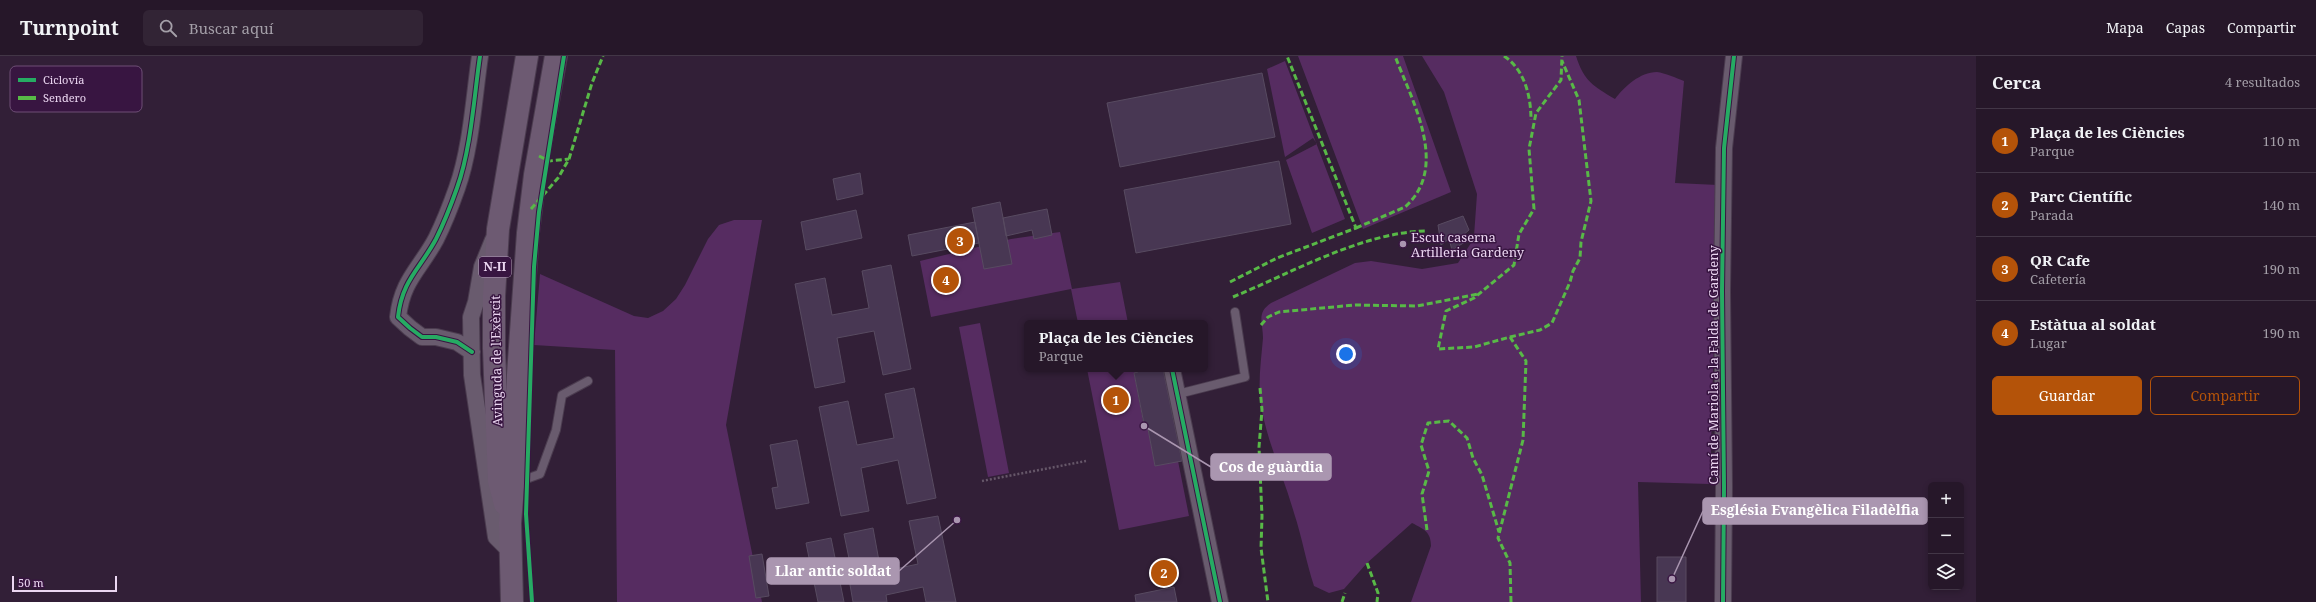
<!DOCTYPE html>
<html lang="es">
<meta charset="utf-8">
<style>
body{margin:0;font-family:"Noto Serif",serif;background:#322435;color:#f1f3f6}
.controls{position:absolute;right:12px;bottom:12px;display:grid;overflow:hidden;border-radius:6px;box-shadow:0 2px 6px #0003}
.controls button{width:36px;height:36px;display:grid;place-items:center;padding:0;border:0;border-bottom:1px solid #423646;background:#261729;color:#f1f3f6;font:20px sans-serif}
.scale{position:absolute;left:12px;bottom:10px;width:105px;box-sizing:border-box;padding-left:4px;border:2px solid #ebd6f1;border-top:0;font-size:11px;line-height:14px;white-space:nowrap;color:#ebd6f1;-webkit-text-stroke:3px #381541;paint-order:stroke}
.you{position:absolute;left:1346px;top:298px;width:14px;height:14px;margin:-10px;border:3px solid #fff;border-radius:50%;background:#1a73e8;box-shadow:0 0 0 6px #1a73e833}
.badge{display:grid;place-items:center;width:26px;height:26px;border-radius:50%;background:#b45309;color:#fff;font-size:13px;font-weight:700}
.pin{position:absolute;translate:-50% -50%;border:2px solid #fff;box-shadow:0 1px 4px #0006}
.popup{position:absolute;left:1024px;top:264px;width:184px;height:52px;box-sizing:border-box;display:grid;place-content:center;border-radius:6px;background:#261729;filter:drop-shadow(0 1px 3px #0005);font-size:13px;white-space:nowrap;color:#a49fa8}
.popup b{font-size:15px;color:#f1f3f6}
.popup::after{content:'';position:absolute;left:50%;top:100%;margin-left:-8px;border:8px solid transparent;border-top-color:#261729}
.list{margin:0;padding:0;list-style:none}
h2{display:flex;justify-content:space-between;align-items:center;height:52px;margin:0;padding:0 16px;font-size:17px}
h2 small{font-size:13px;font-weight:400;color:#a49fa8}
.list li{display:grid;grid-template-columns:26px 1fr auto;gap:12px;align-items:center;box-sizing:border-box;height:64px;padding:0 16px;border-top:1px solid #423646}
.list b{display:block;font-size:15px;white-space:nowrap}
.list p{margin:0;font-size:13px;white-space:nowrap;color:#a49fa8}
.list em{font-size:13px;font-style:normal;color:#a49fa8}
.actions{display:flex;gap:8px;padding:12px 16px}
.actions a{flex:1;padding:9px 0;border:1px solid #b45309;border-radius:6px;text-align:center;font-size:14px;color:#b45309}
.actions .main{background:#b45309;color:#fff}
.icon{flex:none;width:22px;height:22px;fill:none;stroke:currentColor;stroke-width:2;stroke-linecap:round;stroke-linejoin:round}
.map{position:relative;flex:none;width:1976px;height:546px;overflow:hidden}
header{display:flex;align-items:center;gap:24px;box-sizing:border-box;height:56px;padding:0 20px;background:#261729;border-bottom:1px solid #423646}
header strong{font-size:19px}
nav{display:flex;gap:22px;margin-inline-start:auto;font-size:14px}
.search{width:280px;height:36px;background:#322435;display:flex;align-items:center;gap:10px;box-sizing:border-box;padding:0 14px;border-radius:6px;color:#a49fa8;font-size:15px}
main{display:flex}
aside{flex:1;background:#261729}
.map>svg:first-child{display:block}
.green{fill:#562c61}
.building{fill:#483753;stroke:#584b61}
.lines{fill:none;stroke-linecap:round;stroke-linejoin:round}
.lane-casing{stroke:#4b3c4f;stroke-width:10}
.street-casing{stroke:#4b3c4f;stroke-width:18}
.primary-casing{stroke:#4b3c4f;stroke-width:24}
.path{stroke:#665769;stroke-width:2.5;stroke-dasharray:2 2;stroke-linecap:butt}
.lane{stroke:#695b6e;stroke-width:8}
.street{stroke:#695b6e;stroke-width:16}
.primary{stroke:#6d5a72;stroke-width:22}
.quiet{stroke:#58b947;stroke-width:3;stroke-dasharray:6 3;stroke-linecap:butt}
.cycleway-casing{stroke:#381541;stroke-width:6}
.cycleway{stroke:#26ab63;stroke-width:4}
.poi-dot{fill:#aa96b0;stroke:#381541;stroke-width:1.5}
.labels{text-anchor:middle;stroke-width:3;stroke-linejoin:round;paint-order:stroke}
.shield{fill:#381541;stroke:#b59cbc;stroke-width:1}
.shield-label{font-size:12px;font-weight:bold;fill:#ebd6f1}
.poi-label{font-size:13px;fill:#ebd6f1;stroke:#381541;text-anchor:start}
.street-label{font-size:13px;fill:#ebd6f1;stroke:#381541}
.key{fill:#381541;stroke:#6e4f76;stroke-width:1}
.key-label{font-size:11px;fill:#ebd6f1}
.leader{fill:none;stroke:#aa96b0;stroke-width:1.5}
.callout-dot{fill:#aa96b0;stroke:#381541;stroke-width:1.5}
.callout{fill:#aa96b0;stroke:#aa96b0;stroke-width:1.5}
.callout-label{font-size:14px;text-anchor:middle;font-weight:bold;fill:#fff}
</style>
<header>
<strong>Turnpoint</strong>
<div class="search"><svg class="icon" aria-label="search" viewBox="0 0 24 24"><circle cx="10" cy="10" r="6"/><path d="M15 15l6 6"/></svg>Buscar aquí</div>
<nav><a>Mapa</a><a>Capas</a><a>Compartir</a></nav>
</header>
<main>
<div class="map">
<svg width="1976" height="546" viewBox="0 0 1976 546">
<rect width="100%" height="100%" fill="#321f37"/>
<!-- green -->
<path class="green" d="M1298,0H1403L1451,136L1363,173Z
M1422,0H1576C1584,25 1593,30 1615,43C1624,31 1640,16 1657,16C1665,17 1676,22 1684,25L1675,127L1718,129L1710,428L1638,426L1641,546H1411L1431,490C1431,476 1424,473 1412,467L1367,507L1344,533L1329,537L1314,530C1306,506 1302,481 1294,457C1284,422 1269,390 1262,355C1257,331 1261,306 1263,282C1263,267 1256,257 1271,247L1355,207L1371,205L1422,213L1458,207L1471,187L1474,180L1477,138L1444,36Z
M1285,5L1345,163L1312,177L1286,104L1317,88L1313,82L1285,101L1267,13Z
M734,164H762L726,369L762,546H617L615,294L534,289L540,218L634,260L648,262L663,255L676,243L685,229L708,183L719,169Z
M1060,176L1072,233L1120,226L1128,267H1078L1071,233L931,261L920,205L1011,183Z
M980,267L1009,417L988,421L959,271Z
M1087,313H1137L1138,316L1134,317L1144,370L1145,373H1148L1155,409L1178,405L1189,460L1119,474Z"/>
<!-- building -->
<path class="building" d="M1262,17L1275,81L1120,111L1107,47Z
M1279,105L1291,168L1136,197L1124,134Z
M860,117L863,138L837,144L833,123Z
M1000,146L1012,208L984,213L972,152Z
M1047,153L1052,179L1034,183L1032,174L1006,180L1003,162Z
M856,154L862,182L806,194L801,166Z
M1463,160L1469,174L1462,180L1465,186L1452,194L1449,183L1441,189L1438,169Z
M975,166L979,187L912,200L908,179Z
M891,209L911,313L883,319L874,275L837,282L845,326L815,332L795,228L825,222L832,259L869,252L862,215Z
M1137,313H1163L1182,405L1155,410L1148,373H1145L1134,317L1138,316Z
M914,332L936,442L907,448L898,404L861,412L869,455L841,460L819,351L848,345L857,389L894,382L885,338Z
M797,384L809,447L776,453L772,432L778,431L770,389Z
M938,460L956,546H926L923,531L886,539L887,546H853L849,523L853,522L844,478L873,472L881,516L918,508L909,465Z
M831,482L844,546H818L806,487Z
M762,498L769,540L756,542L749,500Z
M1657,501H1686V546H1657Z
M1174,531L1177,546H1136L1135,539Z"/>
<g class="lines">
<defs>
<path id="lane" d="M1178,338L1245,321L1235,256
M515,427L540,418L556,374L562,339L588,325"/>
<path id="street" d="M493,184L482,211L476,246L471,261L472,319L496,481L511,496
M472,296L457,286L436,281H422L410,272L398,261C402,224 420,213 436,183C444,167 451,149 457,132C471,93 474,41 480,0
M1172,313L1220,546
M1723,546L1724,431L1722,235L1724,92L1734,0"/>
<path id="primary" d="M505,448L499,425L494,292V240L498,173L527,0
M512,546L510,467L517,383L518,319L528,177L535,119L556,0"/>
</defs>
<!-- lane casing -->
<use href="#lane" class="lane-casing"/>
<!-- street casing -->
<use href="#street" class="street-casing"/>
<!-- primary casing -->
<use href="#primary" class="primary-casing"/>
<!-- path -->
<path class="path" d="M982,425L1086,405"/>
<!-- lane -->
<use href="#lane" class="lane"/>
<!-- street -->
<use href="#street" class="street"/>
<!-- primary -->
<use href="#primary" class="primary"/>
<!-- quiet -->
<path class="quiet" d="M1504,0C1525,14 1531,41 1531,64
M539,100L549,105L569,103
M531,153L558,122L569,103L592,27L603,0
M1356,172L1405,151C1450,111 1412,45 1395,0
M1230,226L1277,202L1356,172L1287,0
M1233,241C1291,217 1363,176 1426,175
M1261,269L1268,261L1279,256L1355,249L1417,250L1478,238
M1510,281L1540,274L1552,267L1570,226L1573,215L1580,202L1581,186L1591,145L1579,44L1562,5
M1260,332L1262,354L1259,391L1262,460L1261,492L1268,546
M1427,474L1422,438L1429,415L1421,389L1428,367L1449,365L1467,382L1473,402L1482,419L1499,476
M1367,507L1378,537L1377,546
M1342,546L1345,537
M1511,546L1510,507L1498,482L1523,384L1526,305L1510,281L1474,291L1438,293L1446,255L1474,242L1514,209L1519,178L1534,153L1529,93L1536,57L1561,24L1562,0"/>
<defs>
<path id="cycleway" d="M472,296L457,286L436,281H422L410,272L398,261C402,224 420,213 436,183C444,167 451,149 457,132C471,93 474,41 480,0
M1172,313L1220,546
M532,546L526,458L534,211L539,156L564,0
M1723,546L1724,431L1722,235L1724,92L1734,0"/>
</defs>
<!-- cycleway casing -->
<use href="#cycleway" class="cycleway-casing"/>
<!-- cycleway -->
<use href="#cycleway" class="cycleway"/>
</g>
<!-- markers -->
<circle class="poi-dot" cx="1403" cy="188" r="4"/>
<g class="labels">
<!-- shield labels -->
<rect class="shield" x="479" y="201" width="32" height="20" rx="3"/>
<g class="shield-label">
<text x="495" y="215">N-II</text>
</g>
<!-- poi labels -->
<g class="poi-label">
<text x="1411" y="186">Escut caserna<tspan x="1411" dy="15">Artilleria Gardeny</tspan></text>
</g>
<!-- street labels -->
<g class="street-label">
<text transform="translate(496 305) rotate(-91)" y="5">Avinguda de l'Exèrcit</text>
<text transform="translate(1713 309) rotate(-90)" y="5">Camí de Mariola a la Falda de Gardeny</text>
</g>
</g>
<!-- legend -->
<rect x="10" y="10" width="132" height="46" rx="6" class="key"/>
<rect x="18" y="22" width="18" height="4" fill="#26ab63"/>
<rect x="18" y="40" width="18" height="4" fill="#58b947"/>
<g class="key-label">
<text x="43" y="28">Ciclovía</text>
<text x="43" y="46">Sendero</text>
</g>
<!-- callouts -->
<path class="leader" d="M1144 370L1211 411M1672 523L1703 455M957 464L899 515"/>
<g class="callout-dot">
<circle cx="1144" cy="370" r="4"/>
<circle cx="1672" cy="523" r="4"/>
<circle cx="957" cy="464" r="4"/>
</g>
<g class="callout">
<rect x="1211" y="398" width="120" height="26" rx="4"/>
<rect x="1703" y="442" width="224" height="26" rx="4"/>
<rect x="767" y="502" width="132" height="26" rx="4"/>
</g>
<g class="callout-label">
<text x="1271" y="416">Cos de guàrdia</text>
<text x="1815" y="459">Església Evangèlica Filadèlfia</text>
<text x="833" y="520">Llar antic soldat</text>
</g>
</svg>
<div class="controls">
<button>+</button>
<button>−</button>
<button><svg class="icon" aria-label="layers" viewBox="0 0 24 24"><path d="M12 4l9 5-9 5-9-5zM3 14l9 5 9-5"/></svg></button>
</div>
<div class="scale">50 m</div>
<div class="you"></div>
<div class="pin badge" style="left:1116px;top:344px">1</div>
<div class="popup"><b>Plaça de les Ciències</b>Parque</div>
<div class="pin badge" style="left:1164px;top:517px">2</div>
<div class="pin badge" style="left:960px;top:185px">3</div>
<div class="pin badge" style="left:946px;top:224px">4</div>
</div>
<aside>
<h2>Cerca<small>4 resultados</small></h2>
<ul class="list">
<li><span class="badge">1</span><div><b>Plaça de les Ciències</b><p>Parque</p></div><em>110 m</em></li>
<li><span class="badge">2</span><div><b>Parc Científic</b><p>Parada</p></div><em>140 m</em></li>
<li><span class="badge">3</span><div><b>QR Cafe</b><p>Cafetería</p></div><em>190 m</em></li>
<li><span class="badge">4</span><div><b>Estàtua al soldat</b><p>Lugar</p></div><em>190 m</em></li>
</ul>
<div class="actions"><a class="main">Guardar</a><a>Compartir</a></div>
</aside>
</main>
